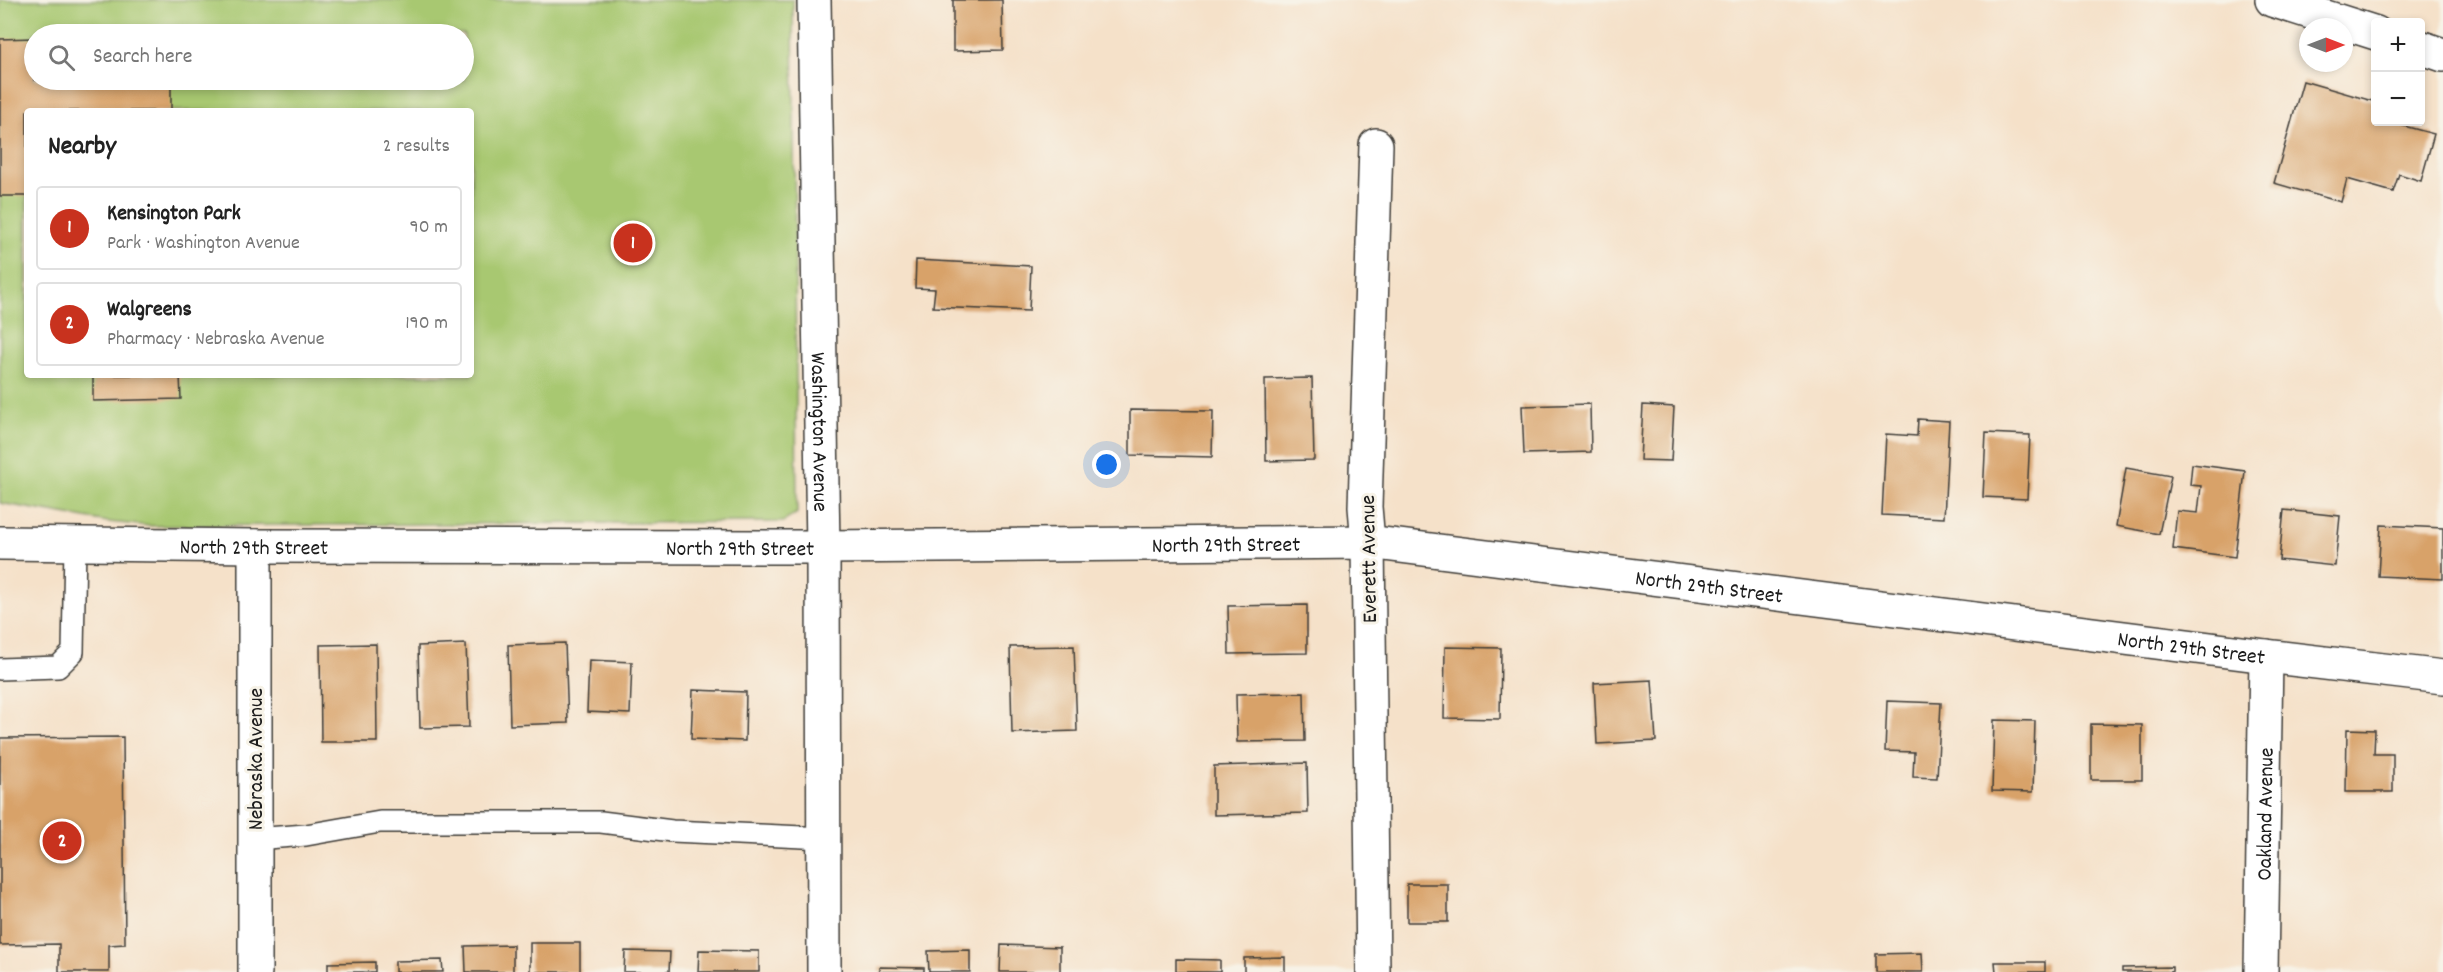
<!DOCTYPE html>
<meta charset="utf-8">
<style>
body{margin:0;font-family:Dekko,sans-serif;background:#f2f2f2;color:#222}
.controls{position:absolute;right:18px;top:18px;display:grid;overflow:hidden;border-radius:6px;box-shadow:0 3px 9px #0003}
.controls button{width:54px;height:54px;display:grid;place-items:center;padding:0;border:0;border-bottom:2px solid #e0e0e0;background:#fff;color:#222;font:30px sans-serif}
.compass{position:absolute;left:2299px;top:18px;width:54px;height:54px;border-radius:50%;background:#fff;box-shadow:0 3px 9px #0003;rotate:90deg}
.you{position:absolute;left:1107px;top:465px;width:21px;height:21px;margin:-15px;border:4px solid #fff;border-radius:50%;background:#1a73e8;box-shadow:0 0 0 9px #1a73e833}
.badge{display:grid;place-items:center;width:39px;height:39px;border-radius:50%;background:#c8321e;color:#fff;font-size:20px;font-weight:700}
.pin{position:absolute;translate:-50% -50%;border:3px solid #fff;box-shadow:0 2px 6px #0006}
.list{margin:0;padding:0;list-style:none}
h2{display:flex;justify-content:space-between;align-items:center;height:78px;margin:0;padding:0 24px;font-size:26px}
h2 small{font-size:20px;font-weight:400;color:#767676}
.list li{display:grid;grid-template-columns:39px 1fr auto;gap:18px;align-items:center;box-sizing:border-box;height:84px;margin:0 12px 12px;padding:0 12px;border:2px solid #e0e0e0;border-radius:6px}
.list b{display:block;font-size:22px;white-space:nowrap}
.list p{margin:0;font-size:20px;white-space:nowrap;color:#767676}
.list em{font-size:20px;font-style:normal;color:#767676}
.icon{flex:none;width:33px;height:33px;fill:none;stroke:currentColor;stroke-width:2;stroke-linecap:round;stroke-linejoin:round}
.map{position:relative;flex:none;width:2443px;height:972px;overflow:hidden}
.search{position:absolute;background:#fff;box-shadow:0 3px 9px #0003;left:24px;top:24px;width:450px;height:66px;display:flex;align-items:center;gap:15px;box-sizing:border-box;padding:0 21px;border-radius:33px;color:#767676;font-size:22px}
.panel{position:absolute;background:#fff;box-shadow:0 3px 9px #0003;left:24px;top:108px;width:450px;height:270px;border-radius:6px}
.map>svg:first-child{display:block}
.green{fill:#a8c871;stroke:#627246;stroke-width:1.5;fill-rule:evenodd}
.building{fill:#d8a269}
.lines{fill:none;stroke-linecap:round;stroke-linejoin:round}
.service-casing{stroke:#3d3a36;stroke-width:24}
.minor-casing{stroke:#3d3a36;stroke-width:36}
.tertiary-casing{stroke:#3d3a36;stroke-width:36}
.service{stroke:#fff;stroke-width:21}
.minor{stroke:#fff;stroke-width:33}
.tertiary{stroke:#fff;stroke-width:33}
.labels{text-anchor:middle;stroke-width:6;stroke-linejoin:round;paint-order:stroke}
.street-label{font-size:22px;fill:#1c1c1c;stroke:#f7f3e8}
</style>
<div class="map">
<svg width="2443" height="972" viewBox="0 0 2443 972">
<rect width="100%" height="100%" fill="#f7f3e8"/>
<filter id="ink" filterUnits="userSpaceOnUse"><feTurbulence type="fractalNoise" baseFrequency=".0167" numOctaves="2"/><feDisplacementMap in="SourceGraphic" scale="12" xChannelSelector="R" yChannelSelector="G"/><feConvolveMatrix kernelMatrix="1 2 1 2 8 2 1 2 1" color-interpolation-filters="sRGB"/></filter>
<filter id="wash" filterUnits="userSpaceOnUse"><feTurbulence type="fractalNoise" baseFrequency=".008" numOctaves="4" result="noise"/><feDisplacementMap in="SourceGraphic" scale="24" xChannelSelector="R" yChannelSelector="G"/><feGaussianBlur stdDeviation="1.35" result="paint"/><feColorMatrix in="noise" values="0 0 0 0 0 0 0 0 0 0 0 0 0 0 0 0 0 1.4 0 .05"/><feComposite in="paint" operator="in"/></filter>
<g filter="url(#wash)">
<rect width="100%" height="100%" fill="#f5e1c9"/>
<!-- green -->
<path class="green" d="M0,0H793L797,513L783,522L150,526L108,522L0,503ZM34,34H464V80H34ZM27,111H471V375H27Z"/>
<g id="blocks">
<!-- building -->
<path class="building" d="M953,0H1002L1003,50L953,51Z
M34,38V80H171V111H27V196H0V39Z
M2303,81L2376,102V122H2389L2434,134L2421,181L2399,174L2393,192L2347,179L2341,202L2274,183Z
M916,260L1031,266L1029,311L933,307L935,289L915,288Z
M93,375H180L181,399L93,401Z
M1312,378L1314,460L1266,461L1265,379Z
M1590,404L1591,452L1524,454L1522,406Z
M1643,405L1674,407L1671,461L1640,460Z
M1130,410L1213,411L1212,457L1130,455Z
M1918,419L1949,421L1944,518L1882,515L1886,434L1917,436Z
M1986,433L2030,435L2027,499L1983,497Z
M2192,464L2245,471L2235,557L2173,549L2177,511L2198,513L2201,486L2190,485Z
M2126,468L2171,476L2159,534L2116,526Z
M2284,510L2340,516L2335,566L2279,560Z
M2381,525L2443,528V579L2378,576Z
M1307,605V653L1229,654L1228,606Z
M565,643L568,723L510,725L508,645Z
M376,644L377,742H321L320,645Z
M466,644L469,727L420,728L418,646Z
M1074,646L1077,731L1012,733L1010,647Z
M1445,647L1501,648L1500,719L1444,718Z
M589,660L632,662L630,714L587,712Z
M1652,680L1656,741L1597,744L1594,683Z
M693,690L746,692L745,741L691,739Z
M1304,693L1305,741L1237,742L1236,694Z
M1887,701L1941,703L1937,778L1913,777L1914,752L1885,751Z
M1994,720L2035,721L2033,792L1992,791Z
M2091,724L2142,725V780H2091Z
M2347,729L2375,730L2374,754H2393V792H2346Z
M123,737L125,944L109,945V972H59V944L0,945V738Z
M1307,763L1308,813L1214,815V766Z
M1407,884H1448V922H1407Z
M530,943H580V972H530Z
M513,945V972H466L465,946Z
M1001,945L1060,947V972H1000Z
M699,950L759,951V972H698Z
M970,950V972H929L928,951Z
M625,951L670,952L669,972H624Z
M1922,953L1923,972H1876V954Z
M1285,957V972H1244V958Z
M1176,959L1220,960V972H1176Z
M442,960L443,972H395V961Z
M375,962V972H328V963Z
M1995,962H2045V972H1996Z
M879,967L924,968V972H879Z
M2172,967V972H2122V968Z"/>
</g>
</g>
<g filter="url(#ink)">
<use href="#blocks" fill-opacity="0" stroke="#3d3a36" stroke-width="1.5"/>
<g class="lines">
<defs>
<path id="service" d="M0,669L58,667L73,652L75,545
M254,839L306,835L380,822H601L672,831L824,838"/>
<g id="minor">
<path id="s1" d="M814,0L823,547L824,972"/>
<path d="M2272,0L2376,33"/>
<path d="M2420,47L2443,55"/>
<path d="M255,972V546"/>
<path d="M1373,972L1368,542L1365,507L1376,145"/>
<path id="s2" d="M2261,972L2266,656"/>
</g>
<g id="tertiary">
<path id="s3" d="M0,543L255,546L823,547L1368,542L2266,656L2443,677"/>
</g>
</defs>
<!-- service casing -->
<use href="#service" class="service-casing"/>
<!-- minor casing -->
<use href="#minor" class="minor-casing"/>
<!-- tertiary casing -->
<use href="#tertiary" class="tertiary-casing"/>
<!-- service -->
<use href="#service" class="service"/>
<!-- minor -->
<use href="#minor" class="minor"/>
<!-- tertiary -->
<use href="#tertiary" class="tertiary"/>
</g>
</g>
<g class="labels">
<!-- street labels -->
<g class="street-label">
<text dy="8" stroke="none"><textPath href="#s1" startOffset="432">Washington Avenue</textPath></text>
<text dy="8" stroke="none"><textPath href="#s3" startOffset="1226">North 29th Street</textPath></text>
<text dy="8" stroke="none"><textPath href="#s3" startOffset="254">North 29th Street</textPath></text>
<text dy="8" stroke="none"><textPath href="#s3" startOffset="740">North 29th Street</textPath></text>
<text transform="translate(1367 559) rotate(-91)" y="8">Everett Avenue</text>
<text dy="8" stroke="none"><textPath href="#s3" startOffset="1712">North 29th Street</textPath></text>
<text dy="8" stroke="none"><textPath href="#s3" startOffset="2198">North 29th Street</textPath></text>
<text transform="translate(254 759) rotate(-90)" y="8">Nebraska Avenue</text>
<text dy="8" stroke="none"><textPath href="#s2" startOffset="158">Oakland Avenue</textPath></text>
</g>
</g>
</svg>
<div class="controls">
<button>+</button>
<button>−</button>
</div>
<svg class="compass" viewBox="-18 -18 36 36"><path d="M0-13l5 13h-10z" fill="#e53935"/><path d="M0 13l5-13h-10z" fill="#767676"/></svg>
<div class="you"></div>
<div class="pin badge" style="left:633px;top:243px">1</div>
<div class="pin badge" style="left:62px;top:841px">2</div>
<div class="search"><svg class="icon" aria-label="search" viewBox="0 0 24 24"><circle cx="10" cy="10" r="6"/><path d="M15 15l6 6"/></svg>Search here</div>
<section class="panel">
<h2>Nearby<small>2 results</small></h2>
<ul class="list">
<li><span class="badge">1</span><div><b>Kensington Park</b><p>Park · Washington Avenue</p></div><em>90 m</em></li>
<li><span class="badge">2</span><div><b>Walgreens</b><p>Pharmacy · Nebraska Avenue</p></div><em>190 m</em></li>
</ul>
</section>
</div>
